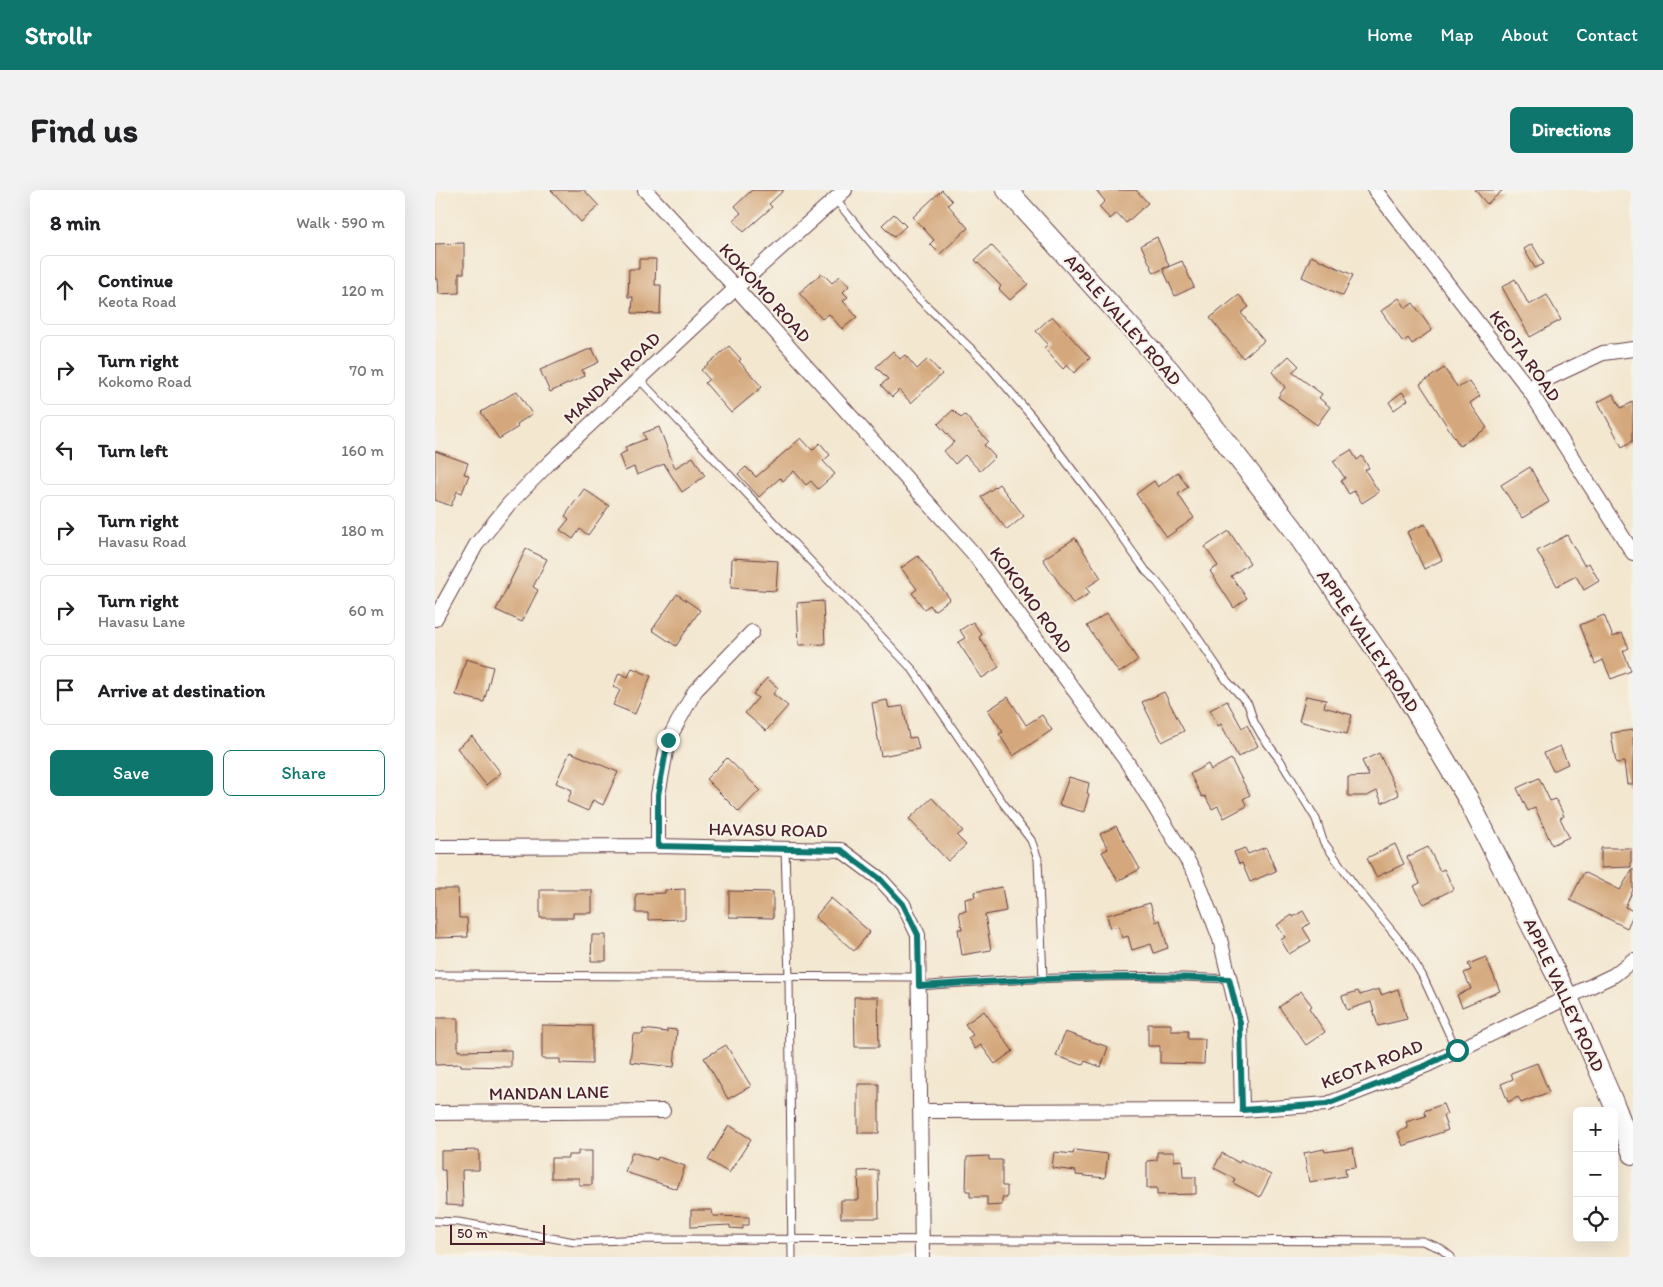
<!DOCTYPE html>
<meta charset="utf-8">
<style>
body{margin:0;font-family:Itim,sans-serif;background:#f2f2f2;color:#202124}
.controls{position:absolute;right:15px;bottom:15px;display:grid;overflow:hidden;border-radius:8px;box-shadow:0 5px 20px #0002}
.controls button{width:45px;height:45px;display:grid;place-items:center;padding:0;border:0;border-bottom:1px solid #e0e0e0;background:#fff;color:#202124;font:25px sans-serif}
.scale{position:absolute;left:15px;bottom:12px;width:95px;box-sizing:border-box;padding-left:5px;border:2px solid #4a1f2b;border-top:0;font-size:14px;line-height:18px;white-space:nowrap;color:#4a1f2b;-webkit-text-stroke:4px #f7f3e8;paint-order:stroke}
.stop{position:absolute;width:15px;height:15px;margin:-11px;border:4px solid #0f766e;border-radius:50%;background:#fff}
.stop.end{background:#0f766e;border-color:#fff;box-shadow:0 1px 5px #0008}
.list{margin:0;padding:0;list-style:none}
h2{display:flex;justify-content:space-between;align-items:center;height:65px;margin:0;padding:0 20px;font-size:21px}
h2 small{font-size:16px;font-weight:400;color:#757577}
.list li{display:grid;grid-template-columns:32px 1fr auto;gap:15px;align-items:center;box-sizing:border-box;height:70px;margin:0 10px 10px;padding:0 10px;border:1px solid #e0e0e0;border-radius:8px}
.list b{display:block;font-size:19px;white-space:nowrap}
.list p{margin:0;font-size:16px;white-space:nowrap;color:#757577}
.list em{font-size:16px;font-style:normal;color:#757577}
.actions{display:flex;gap:10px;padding:15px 20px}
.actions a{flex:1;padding:11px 0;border:1px solid #0f766e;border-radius:8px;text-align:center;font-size:18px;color:#0f766e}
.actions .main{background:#0f766e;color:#fff}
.icon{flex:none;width:28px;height:28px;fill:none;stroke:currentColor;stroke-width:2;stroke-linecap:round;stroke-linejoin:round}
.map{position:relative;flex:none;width:1198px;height:1067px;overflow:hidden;border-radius:8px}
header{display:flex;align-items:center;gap:30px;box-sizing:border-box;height:70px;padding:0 25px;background:#0f766e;color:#fff}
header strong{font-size:24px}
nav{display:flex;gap:28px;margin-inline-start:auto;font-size:18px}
.intro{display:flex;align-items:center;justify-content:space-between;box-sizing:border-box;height:120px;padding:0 30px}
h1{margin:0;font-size:35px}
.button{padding:12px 22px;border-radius:8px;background:#0f766e;color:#fff;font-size:18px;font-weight:700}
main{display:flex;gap:30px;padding:0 30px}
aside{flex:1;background:#fff;border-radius:8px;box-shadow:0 5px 20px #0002}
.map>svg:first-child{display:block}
.building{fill:#d4a77b}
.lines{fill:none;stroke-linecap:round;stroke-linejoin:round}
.lane-casing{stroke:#633d44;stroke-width:9}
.street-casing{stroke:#633d44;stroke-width:16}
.secondary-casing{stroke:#633d44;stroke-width:22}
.lane{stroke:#fff;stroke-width:7}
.street{stroke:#fff;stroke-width:14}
.secondary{stroke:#fff;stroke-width:20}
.route{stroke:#0f766e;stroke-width:6}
.labels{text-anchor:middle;stroke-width:4.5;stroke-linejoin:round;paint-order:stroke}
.street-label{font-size:18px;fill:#4a1f2b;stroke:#f7f3e8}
</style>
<header>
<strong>Strollr</strong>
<nav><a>Home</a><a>Map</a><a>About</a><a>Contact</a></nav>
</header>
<div class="intro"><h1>Find us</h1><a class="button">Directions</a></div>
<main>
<aside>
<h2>8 min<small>Walk · 590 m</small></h2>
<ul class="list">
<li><svg class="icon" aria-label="ahead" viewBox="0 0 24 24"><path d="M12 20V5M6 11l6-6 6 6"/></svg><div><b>Continue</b><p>Keota Road</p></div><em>120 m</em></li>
<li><svg class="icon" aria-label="right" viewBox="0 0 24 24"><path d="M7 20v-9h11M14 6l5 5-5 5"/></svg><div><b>Turn right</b><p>Kokomo Road</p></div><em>70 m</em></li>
<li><svg class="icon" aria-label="left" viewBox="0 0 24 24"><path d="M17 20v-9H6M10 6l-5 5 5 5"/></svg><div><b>Turn left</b></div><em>160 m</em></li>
<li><svg class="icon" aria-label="right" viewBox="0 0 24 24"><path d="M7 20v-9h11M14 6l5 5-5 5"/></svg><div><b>Turn right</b><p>Havasu Road</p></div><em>180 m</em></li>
<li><svg class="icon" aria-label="right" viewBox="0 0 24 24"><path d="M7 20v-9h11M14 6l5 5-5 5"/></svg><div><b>Turn right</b><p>Havasu Lane</p></div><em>60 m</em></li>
<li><svg class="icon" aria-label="arrive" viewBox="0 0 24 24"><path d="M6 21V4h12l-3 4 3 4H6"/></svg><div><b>Arrive at destination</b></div></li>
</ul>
<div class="actions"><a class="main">Save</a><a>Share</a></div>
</aside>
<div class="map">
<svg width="1198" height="1067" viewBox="0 0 1198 1067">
<rect width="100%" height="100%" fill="#f7f3e8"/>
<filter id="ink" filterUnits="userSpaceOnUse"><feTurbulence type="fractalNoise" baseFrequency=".02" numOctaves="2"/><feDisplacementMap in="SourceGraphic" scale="10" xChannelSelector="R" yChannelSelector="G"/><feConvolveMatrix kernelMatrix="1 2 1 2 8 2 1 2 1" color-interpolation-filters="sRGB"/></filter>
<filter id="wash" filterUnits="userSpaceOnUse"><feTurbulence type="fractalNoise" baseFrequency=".0096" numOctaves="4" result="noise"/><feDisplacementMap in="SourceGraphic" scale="20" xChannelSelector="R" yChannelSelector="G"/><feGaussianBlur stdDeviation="1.12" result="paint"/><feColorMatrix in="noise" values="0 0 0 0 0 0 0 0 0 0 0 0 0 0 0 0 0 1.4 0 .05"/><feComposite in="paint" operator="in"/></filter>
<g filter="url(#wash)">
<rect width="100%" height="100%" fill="#f3e7d0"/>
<g id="blocks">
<!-- building -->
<path class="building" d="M116,0H149L164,16L146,32Z
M317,0H349L334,14L337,17L309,42L298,30L306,23L300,16Z
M507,0L517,11L513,15L533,38L505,64L495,54L499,50L478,27Z
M661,0H701L713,13L691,33L682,23L675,29L664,17L670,11Z
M1040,0H1068L1052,14Z
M459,24L471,36L459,47L447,35Z
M722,47L734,76L719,83L706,55Z
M29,53V83H24V103L4,104L3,89H0V54Z
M1097,54L1109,74L1100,78L1089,59Z
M556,55L593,94L575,110L564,99L566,96L540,70Z
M876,66L918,85L908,106L867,87Z
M204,69H221L220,95H226L225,124L197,123L198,107H193L194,79H204Z
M747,71L759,97L740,106L728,79Z
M387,83L397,93L405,86L414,96L408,102L413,107L408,111L422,127L407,139L394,124L387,129L364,103Z
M1080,89L1094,115L1112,105L1126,130L1095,147L1067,97Z
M804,105L814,117L806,123L829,151L808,168L775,128Z
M964,108L971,118L978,113L997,140L977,154L973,148L968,152L946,121Z
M617,126L655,168L639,183L632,175L628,179L609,158L613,154L601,141Z
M294,156L306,169L304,171L327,197L296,223L270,193L274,189L266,180Z
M157,158L164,172L147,180L150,186L115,202L105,180Z
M458,161L465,169L470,165L482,179L493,169L507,184L476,213L464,200L457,207L446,195L453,189L441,177Z
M854,166L864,176L857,182L887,204L884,208L895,217L882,235L843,207L850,197L837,182Z
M1009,178L1023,198L1034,191L1045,206L1035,213L1052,238L1025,256L985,194Z
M82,201L97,224L82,234L83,237L64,249L46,222Z
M967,202L973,210L959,220L954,212Z
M1178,204L1186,218L1198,212V251L1187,257L1163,212Z
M518,220L526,228L530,225L553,251L549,255L560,267L545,281L530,265L520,274L509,261L519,252L503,234Z
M224,237L240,278L258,267L270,286L247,302L229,274L202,285L199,277L190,281L184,265L192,261L190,257L211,249L208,243Z
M366,248L377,260L385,253L395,265L388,271L400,284L383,299L376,291L371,295L359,281L348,291L345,288L324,307L303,284L311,277L321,287Z
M916,260L922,270L927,266L934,278L930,280L944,302L927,313L919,301L914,304L906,291L910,288L898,271Z
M0,261L33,273L29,284L34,285L27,303L22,301L16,316L0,310Z
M1095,277L1114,312L1087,328L1066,295Z
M743,282L753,297L743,304L759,328L732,347L701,304L719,291L723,297Z
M564,294L589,326L572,340L546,307Z
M149,299L174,316L153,345L145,339L138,349L125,340L134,329L130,326Z
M990,334L1007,370L989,379L972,342Z
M794,341L815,373L796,386L812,408L799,418L775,381L783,376L770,357Z
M1132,345L1149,375L1154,373L1164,391L1149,400L1141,386L1122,396L1102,361Z
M640,348L666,388L651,398L655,403L638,414L608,369Z
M91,359L112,369L98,397L103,400L87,432L61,420Z
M483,366L515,409L499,421L495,415L489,419L477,403L482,399L466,378Z
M297,368L343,371L341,401L296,398Z
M242,404L265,420L241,456L217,440Z
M388,411L390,454L364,455L362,413Z
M672,423L703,470L684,483L652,436Z
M1169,425L1178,447L1187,443L1194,458L1188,461L1196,481L1176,489L1168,470L1160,474L1145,435Z
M538,432L547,445L544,447L564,477L547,488L523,452L530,448L525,440Z
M31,469L58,477L49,512L21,505Z
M197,478L216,486L200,524L178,515L185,500L178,497L184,483L193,487Z
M332,488L343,498L338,504L353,516L331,541L310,523L323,508L318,504Z
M729,502L749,541L727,552L707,512Z
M871,506L891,510L889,517L917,525L912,544L864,531Z
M573,507L591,535L607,525L617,540L578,566L564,544L568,542L553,520Z
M452,510L454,518L468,516L474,548L481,547L484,559L446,566L437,513Z
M792,511L807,538L812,535L823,556L803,567L786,534L783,536L775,520Z
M1198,540V594H1192L1189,572L1181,573L1176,543Z
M37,546L66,583L51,595L22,558Z
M1125,556L1133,574L1118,581L1109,563Z
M135,562L183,582L168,615L158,610L153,621L132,612L137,600L121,593Z
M944,563L964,605L947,613L942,601L932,606H913V587L934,586L927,571Z
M292,568L325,600L304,622L271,589Z
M796,569L815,605L808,609L812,616L789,628L783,616L777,619L770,606L767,607L755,584L773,574L776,580Z
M634,587L654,593L652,603L654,604L649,622L624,615Z
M1104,588L1115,611L1121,609L1129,626L1125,628L1134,647L1117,655L1100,618L1093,621L1082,598Z
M497,608L528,641L522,646L531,655L513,671L474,629Z
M681,636L705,679L683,691L667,662L673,659L665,644Z
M960,654L969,674L941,687L932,668Z
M831,657L841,681L815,692L807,673L804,674L799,662L810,658L813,664Z
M993,657L1005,681L1009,679L1019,699L989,714L979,696L985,693L972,667Z
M1166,658H1196V677L1166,678Z
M1198,678V700L1190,717L1198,721V725L1192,738L1135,710L1149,682L1185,700Z
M567,697L571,721L550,725L556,760L527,765L523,739H527L524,722L531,721L530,709L540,707L539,702Z
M0,699H23L24,728H32L33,747L0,748Z
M250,699V729L213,730V723H201V704L230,703V700Z
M105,700H157V723H138V728H105Z
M294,701L338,702V728L294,727Z
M396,708L435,742L419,761L380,727Z
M715,713L721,732L725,730L733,758L719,763L716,754L697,760L693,746L687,748L684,736L675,738L672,725Z
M868,721L875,733L868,738L876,751L854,764L846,750L850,747L842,735L857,725L858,727Z
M157,745H171V771H156Z
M1051,767L1065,801L1027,817L1022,805L1036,799L1029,783L1036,780L1033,774Z
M944,799L946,805L963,799L972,829L943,836L936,812L912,820L907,806L923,801L925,805Z
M866,801L877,816L874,818L890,842L871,855L844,817Z
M419,807H443L444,857H420Z
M549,821L578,861L560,874L546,855L540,859L533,848L538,845L530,834Z
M0,828H23V861L76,860V877L26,876V874L0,875Z
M713,834H736V841H753V849H770L769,874L725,873V856H713Z
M107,835L157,836V874L125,873V869H107Z
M208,839L232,842V839L242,840L239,877L195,872L198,844H208Z
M630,842L673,857L666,877L650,871L648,875L621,866Z
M291,855L316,896L293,909L269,868Z
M1102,873L1114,902L1086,913L1083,907L1073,912L1066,894L1078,889L1076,883Z
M423,894H444V943H423Z
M1008,914L1012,924L1008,926L1013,940L968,956L963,942L973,938L971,932L991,926L989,921Z
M294,935L316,949L294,983L273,970Z
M918,958L921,977L910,978L911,986L874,992L869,963L889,959L890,962Z
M44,960V980H27L28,1016L11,1015L10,980H6V961Z
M639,960L673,964L670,988L641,985V981L617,978L619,962L638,964Z
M143,961H157V995H144V988H116V968H133V965H143Z
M197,962L222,970L223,967L250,976L242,999L190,982Z
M722,962H739V971L747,970L748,987H761V1004L722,1005V998H712V971L722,970Z
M787,963L804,973L806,970L836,985L825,1007L798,993L800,989L779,978Z
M554,966V970H567V996H572V1008H567V1015L552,1016V1007H535V1001H531L532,967Z
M443,980L444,1028H406V1010H424L423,981Z
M256,1020H277L278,1026L314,1027V1035H308V1039L295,1038V1035L256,1037Z"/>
</g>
</g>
<g filter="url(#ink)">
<use href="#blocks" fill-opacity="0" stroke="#633d44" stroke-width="1"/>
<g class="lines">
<defs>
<path id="lane" d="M400,9L476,101L550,172L598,228L667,319L711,381L722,392L746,423L792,491L813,514L819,532L827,546L845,570L881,629L888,651L920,696L970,757L987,785L1022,861
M204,189L478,480L568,613L596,650L603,669L608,789
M350,659L354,787L357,1067
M0,785L484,787
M484,796C587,788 691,783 794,789
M0,1031L23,1032L140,1052L211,1049L987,1051L1005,1058L1016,1067"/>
<path id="street" d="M210,0L301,98L539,364L692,572L760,683L785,749L805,833L807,920
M940,0L1093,198L1198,363
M1093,198L1168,163L1198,159
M0,429L41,355L74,314L115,272L301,98L410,0
M223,656V605L233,550L260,501L317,442
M0,657L223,656L406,660L445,689L468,714L483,745L487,1067
M486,921L807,920L892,914L992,875L1179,785L1198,770
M0,923L228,921"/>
<path id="secondary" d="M572,0L735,181L857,337L964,493L1032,607L1133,808L1181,919L1198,964"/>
</defs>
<!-- lane casing -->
<use href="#lane" class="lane-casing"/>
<!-- street casing -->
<use href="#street" class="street-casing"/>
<!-- secondary casing -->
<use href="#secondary" class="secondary-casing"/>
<!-- lane -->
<use href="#lane" class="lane"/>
<!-- street -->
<use href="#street" class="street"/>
<!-- secondary -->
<use href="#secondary" class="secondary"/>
</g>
</g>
<g class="lines" filter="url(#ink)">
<!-- route -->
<path class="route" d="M233,550L223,605V656L406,660L445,689L468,714L483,745L484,796C587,789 691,784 794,789L805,833L807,920L892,914L992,875L1022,860"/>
</g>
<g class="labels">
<!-- street labels -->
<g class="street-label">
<text transform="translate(330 103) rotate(48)" y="6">KOKOMO ROAD</text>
<text transform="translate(688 130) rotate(49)" y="6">APPLE VALLEY ROAD</text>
<text transform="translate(1090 166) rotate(54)" y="6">KEOTA ROAD</text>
<text transform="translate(177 188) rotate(-43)" y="6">MANDAN ROAD</text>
<text transform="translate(596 410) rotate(54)" y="6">KOKOMO ROAD</text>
<text transform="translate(933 451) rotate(56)" y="6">APPLE VALLEY ROAD</text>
<text transform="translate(333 640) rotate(1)" y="6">HAVASU ROAD</text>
<text transform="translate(1129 805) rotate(65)" y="6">APPLE VALLEY ROAD</text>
<text transform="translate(937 874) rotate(-21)" y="6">KEOTA ROAD</text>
<text transform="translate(114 903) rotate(-1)" y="6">MANDAN LANE</text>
</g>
</g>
</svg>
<div class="controls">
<button>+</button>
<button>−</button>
<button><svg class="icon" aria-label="locate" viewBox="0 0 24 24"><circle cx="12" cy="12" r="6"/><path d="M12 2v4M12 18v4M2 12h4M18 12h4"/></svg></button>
</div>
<div class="scale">50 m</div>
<div class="stop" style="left:1022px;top:860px"></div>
<div class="stop end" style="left:233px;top:550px"></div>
</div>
</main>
